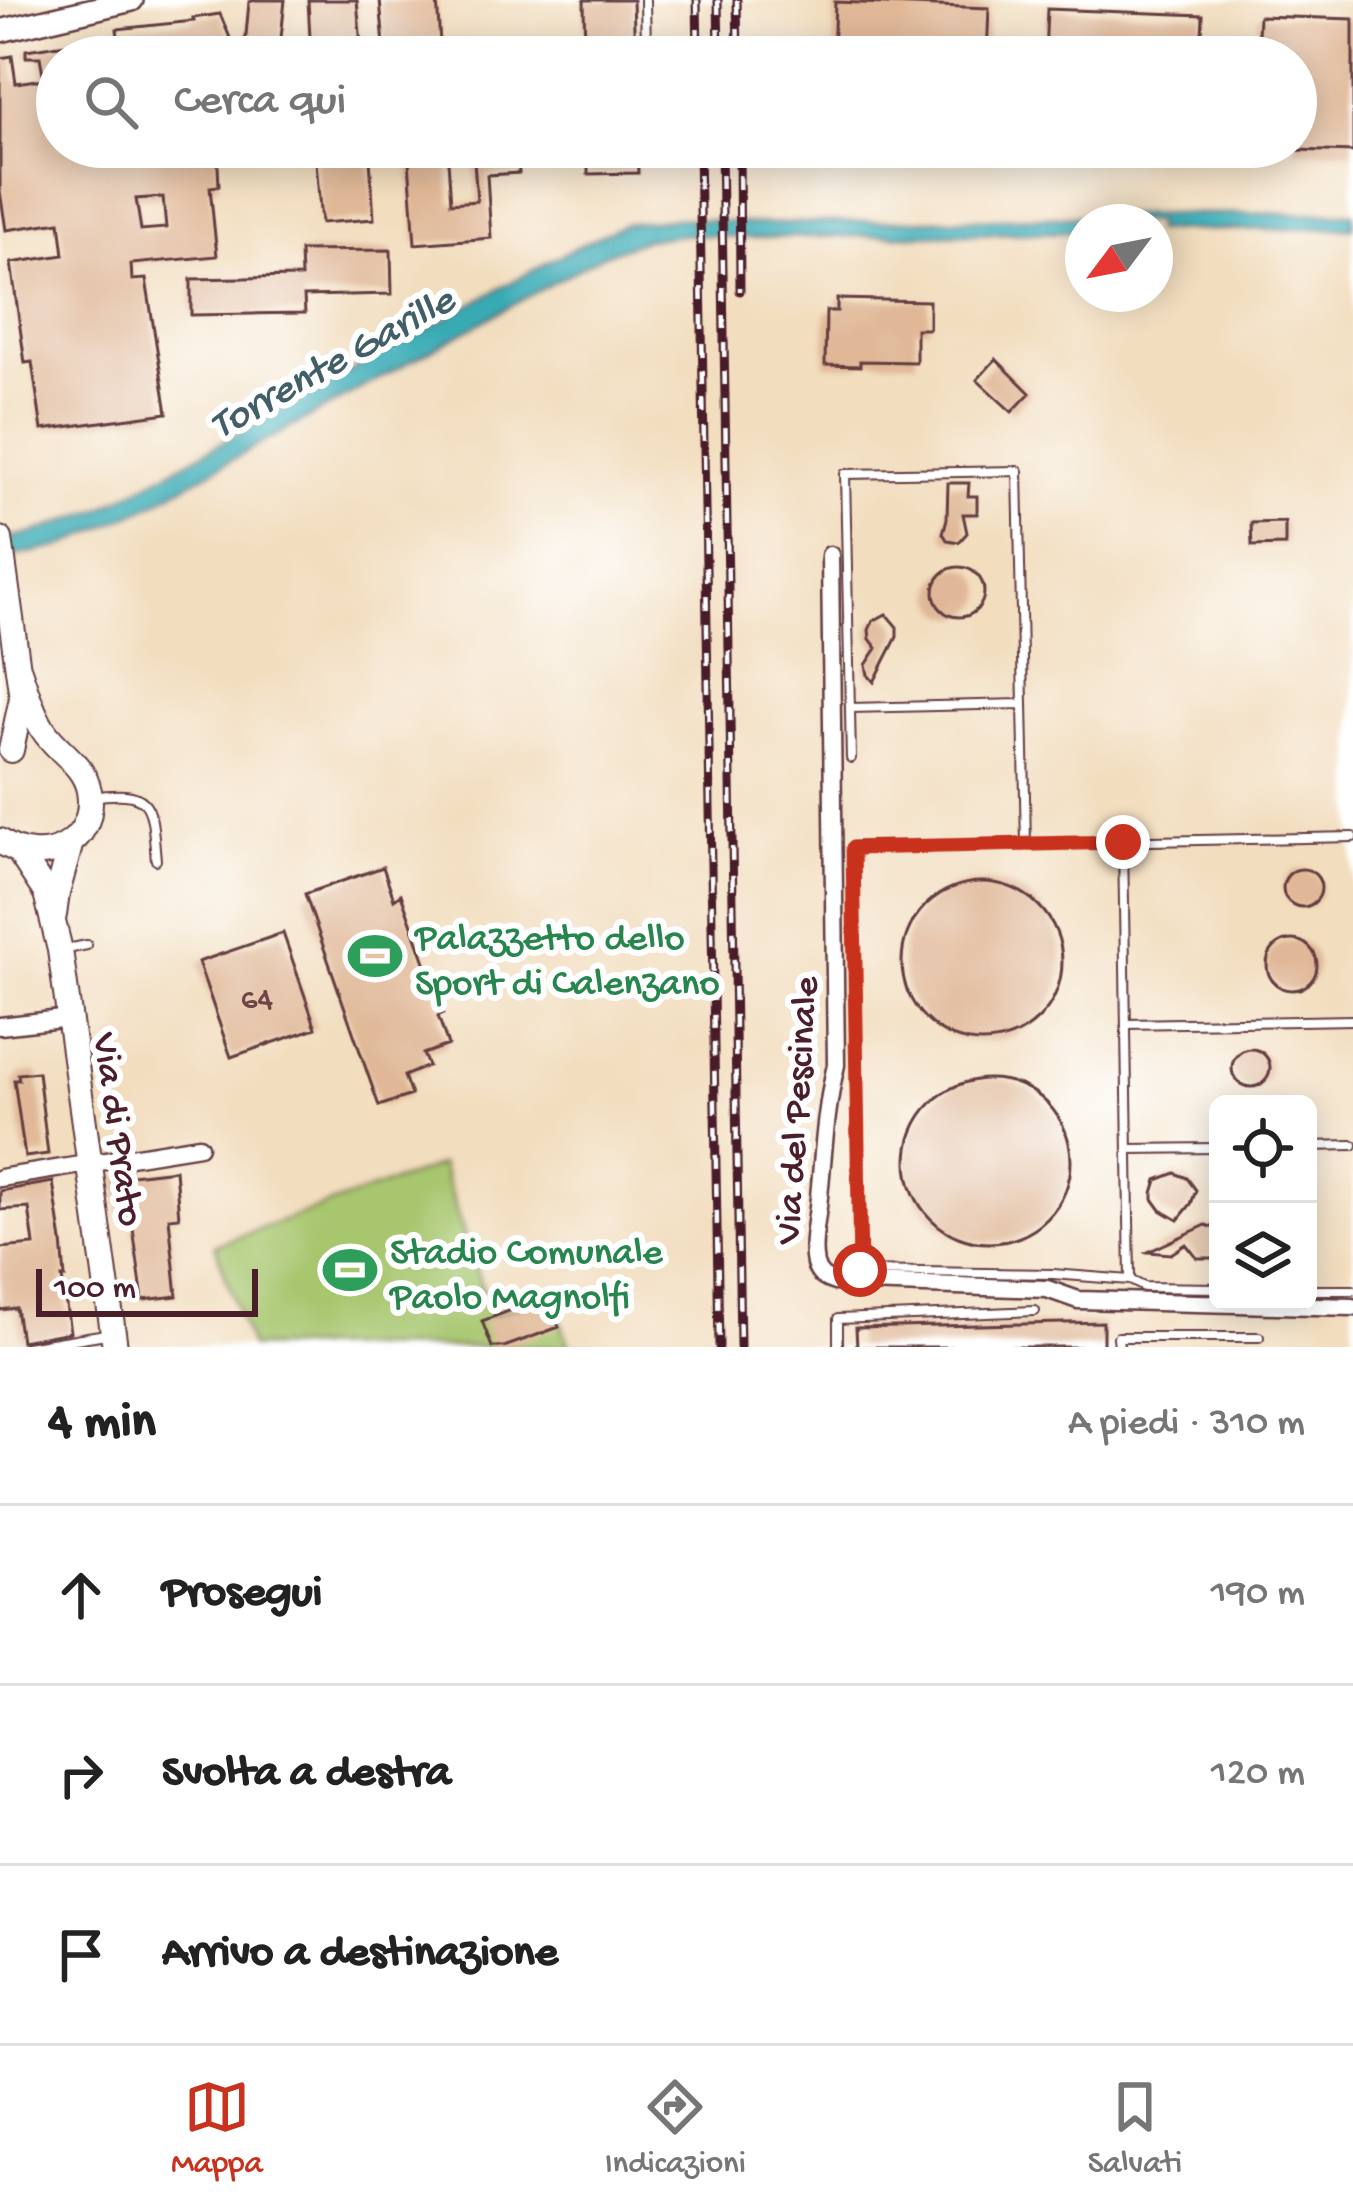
<!DOCTYPE html>
<html lang="it">
<meta charset="utf-8">
<style>
body{margin:0;font-family:"Gochi Hand",sans-serif;background:#f6f6f6;color:#222}
.controls{position:absolute;right:36px;bottom:36px;display:grid;overflow:hidden;border-radius:18px;box-shadow:0 6px 30px #0003}
.controls button{width:108px;height:108px;display:grid;place-items:center;padding:0;border:0;border-bottom:3px solid #e0e0e0;background:#fff;color:#222;font:60px sans-serif}
.compass{position:absolute;left:1065px;top:204px;width:108px;height:108px;border-radius:50%;background:#fff;box-shadow:0 6px 30px #0003;rotate:238deg}
.scale{position:absolute;left:36px;bottom:30px;width:222px;box-sizing:border-box;padding-left:12px;border:6px solid #4a1f2b;border-top:0;font-size:33px;line-height:42px;white-space:nowrap;color:#4a1f2b;-webkit-text-stroke:9px #fff;paint-order:stroke}
.stop{position:absolute;width:36px;height:36px;margin:-27px;border:9px solid #c8321e;border-radius:50%;background:#fff}
.stop.end{background:#c8321e;border-color:#fff;box-shadow:0 3px 12px #0008}
.list{margin:0;padding:0;list-style:none}
h2{display:flex;justify-content:space-between;align-items:center;height:156px;margin:0;padding:0 48px;font-size:51px}
h2 small{font-size:39px;font-weight:400;color:#767676}
.list li{display:grid;grid-template-columns:78px 1fr auto;gap:36px;align-items:center;box-sizing:border-box;height:180px;padding:0 48px;border-top:3px solid #e0e0e0}
.list b{display:block;font-size:45px;white-space:nowrap}
.list em{font-size:39px;font-style:normal;color:#767676}
.icon{flex:none;width:66px;height:66px;fill:none;stroke:currentColor;stroke-width:2;stroke-linecap:round;stroke-linejoin:round}
.map{position:relative;flex:none;width:1353px;height:1347px;overflow:hidden}
.search{position:absolute;background:#fff;box-shadow:0 6px 30px #0003;left:36px;right:36px;top:36px;height:132px;display:flex;align-items:center;gap:30px;box-sizing:border-box;padding:0 42px;border-radius:66px;color:#767676;font-size:45px}
.sheet{height:696px;background:#fff}
nav{display:flex;justify-content:space-around;align-items:center;box-sizing:border-box;height:168px;border-top:3px solid #e0e0e0;background:#fff;font-size:33px;color:#767676}
nav a{display:grid;justify-items:center;gap:6px}
nav .on{color:#c8321e}
.map>svg:first-child{display:block}
.green{fill:#a7c66e;stroke:#78724c;stroke-width:3}
.water{fill:#39aab4;stroke:#426470;stroke-width:3}
.building{fill:#e0b897;fill-rule:evenodd}
.lines{fill:none;stroke-linecap:round;stroke-linejoin:round}
.service-casing{stroke:#633c41;stroke-width:12}
.minor-casing{stroke:#633c41;stroke-width:21}
.tertiary-casing{stroke:#633c41;stroke-width:26}
.secondary-casing{stroke:#633c41;stroke-width:28}
.service{stroke:#fff;stroke-width:8}
.minor{stroke:#fff;stroke-width:16}
.tertiary{stroke:#fff;stroke-width:21}
.secondary{stroke:#fff;stroke-width:24}
.rail-casing{stroke:#4a1f2b;stroke-width:9}
.rail{stroke:#fff;stroke-width:4.5;stroke-dasharray:14;stroke-linecap:butt}
.route{stroke:#c8321e;stroke-width:15}
.labels{text-anchor:middle;stroke-width:12;stroke-linejoin:round;paint-order:stroke}
.number-label{font-size:33px;fill:#704546}
.leisure-label{font-size:39px;fill:#27864d;stroke:#fff;text-anchor:start}
.street-label{font-size:39px;fill:#4a1f2b;stroke:#fff}
.water-label{font-size:42px;font-style:italic;fill:#425e69;stroke:#fff}
</style>
<div class="map">
<svg width="1353" height="1347" viewBox="0 0 1353 1347">
<rect width="100%" height="100%" fill="#fff"/>
<filter id="ink" filterUnits="userSpaceOnUse"><feTurbulence type="fractalNoise" baseFrequency=".00833" numOctaves="2"/><feDisplacementMap in="SourceGraphic" scale="24" xChannelSelector="R" yChannelSelector="G"/><feConvolveMatrix kernelMatrix="1 2 1 2 8 2 1 2 1" color-interpolation-filters="sRGB"/></filter>
<filter id="wash" filterUnits="userSpaceOnUse"><feTurbulence type="fractalNoise" baseFrequency=".004" numOctaves="4" result="noise"/><feDisplacementMap in="SourceGraphic" scale="48" xChannelSelector="R" yChannelSelector="G"/><feGaussianBlur stdDeviation="2.7" result="paint"/><feColorMatrix in="noise" values="0 0 0 0 0 0 0 0 0 0 0 0 0 0 0 0 0 1.4 0 .05"/><feComposite in="paint" operator="in"/></filter>
<g filter="url(#wash)">
<rect width="100%" height="100%" fill="#f2ddbe"/>
<!-- green -->
<path class="green" d="M441,1165L491,1315L551,1295L570,1347H250L215,1245Z"/>
<!-- water -->
<path class="water" d="M1353,213V228L1155,231V222H1083V232L751,238L690,234L647,239L605,254L141,510L63,546L0,559V539L31,534L103,508L564,253L624,224L680,218L755,224L1174,214Z"/>
<g id="blocks">
<!-- building -->
<path class="building" d="M255,0H285L279,57H244L249,2Z
M308,0H357L362,57H311Z
M380,0H437L441,57H385Z
M584,0H633L635,57H585Z
M835,2L989,8L987,57H833Z
M1047,9L1203,15L1201,57H1045Z
M220,14L238,57H57V147H217L219,186L210,187L217,256L131,264L132,280L146,279L167,413L42,430L32,362L25,363L11,263L64,255L60,222L6,230L0,191V58L12,56L16,83L44,79L40,57H26V50L118,36L117,29L194,21L193,18ZM163,197L166,228L141,230L136,199Z
M1259,16L1353,19V152L1296,150V57H1257Z
M323,147H350V159H370L374,219L321,223L316,161L324,162Z
M408,147H447L451,203L477,201L473,147H517L519,173L487,175L491,238L415,244Z
M588,147H637L638,173L588,174Z
M391,250L392,294L304,296L305,313L191,315V279L301,277L300,251Z
M837,299L929,301V329H916V362L860,361V366L825,365L826,311H837Z
M996,359L1030,393L1012,412L977,380Z
M948,483H969L968,496H977V514H963L967,533L959,542L947,540L943,533L947,519Z
M1285,522V545L1252,546L1251,523Z
M934 592a25 25 0 1 1 50 0a25 25 0 1 1-50 0Z
M886,614L897,627V637L874,682L868,675L866,665L877,648L870,639L869,630L873,621Z
M383,867L394,899L401,894L443,1013L438,1016L448,1045L423,1054L428,1066L404,1076L411,1095L379,1106L305,894Z
M1283 888a19 19 0 1 1 38 0a19 19 0 1 1-38 0Z
M902 962a80 80 0 1 1 160 0a80 80 0 1 1-160 0Z
M283,933L316,1028L231,1057L198,962Z
M1267 965a25 25 0 1 1 50 0a25 25 0 1 1-50 0Z
M1232 1068a19 19 0 1 1 38 0a19 19 0 1 1-38 0Z
M38,1072L48,1154L25,1157L14,1080H19L18,1074Z
M907 1161a82 82 0 1 1 164 0a82 82 0 1 1-164 0Z
M175,1170L179,1217L169,1218L177,1296L143,1300L132,1221L121,1222L115,1177Z
M1175,1173L1187,1178L1196,1190L1191,1204L1178,1220L1161,1210L1153,1199V1193L1157,1180Z
M53,1182L62,1242L65,1278H62L70,1332L21,1341L16,1308L0,1310V1248L34,1245L29,1208L0,1210V1191Z
M1206,1225L1218,1229V1255L1214,1258H1197L1186,1244L1171,1254L1148,1252Z
M547,1297L559,1327L504,1347H492L482,1321Z
M1103,1322V1347H857L856,1328Z"/>
</g>
</g>
<g filter="url(#ink)">
<use href="#blocks" fill-opacity="0" stroke="#633c41" stroke-width="3"/>
<g class="lines">
<defs>
<path id="service" d="M645,0L646,46
M850,708L1022,704
M851,758L845,474L1018,471L1026,844
M91,797C155,788 151,805 156,860
M1123,842L1130,1280L1053,1274L860,1271L853,847L1353,837
M67,949L87,945
M1126,1024L1353,1020
M1308,1146L1353,1145
M1128,1149L1218,1148
M1130,1280L1144,1287L1218,1288
M1308,1290H1353
M26,1347L106,1334
M838,1347V1319L1035,1311
M1119,1347L1118,1337H1259"/>
<path id="minor" d="M830,555L836,1065C825,1111 823,1159 818,1207C816,1224 811,1247 815,1264C818,1275 824,1279 835,1282L1047,1289L1078,1300L1353,1307
M0,1026L70,1018
M0,1178L199,1146"/>
<path id="tertiary" d="M0,31L132,0"/>
<path id="secondary" d="M0,539L22,698L11,750
M0,841C41,870 98,845 89,791C84,764 58,752 44,731C32,713 26,690 19,670
M18,850L46,893L60,950L115,1347
M54,915L57,893L71,842"/>
</defs>
<!-- service casing -->
<use href="#service" class="service-casing"/>
<!-- minor casing -->
<use href="#minor" class="minor-casing"/>
<!-- tertiary casing -->
<use href="#tertiary" class="tertiary-casing"/>
<!-- secondary casing -->
<use href="#secondary" class="secondary-casing"/>
<!-- service -->
<use href="#service" class="service"/>
<!-- minor -->
<use href="#minor" class="minor"/>
<!-- tertiary -->
<use href="#tertiary" class="tertiary"/>
<!-- secondary -->
<use href="#secondary" class="secondary"/>
<defs>
<path id="rail" d="M697,0L698,57
M718,0L719,57
M737,0L738,57
M699,147L719,1347
M721,147L740,1347
M739,147L740,291"/>
</defs>
<!-- rail casing -->
<use href="#rail" class="rail-casing"/>
<!-- rail -->
<use href="#rail" class="rail"/>
</g>
</g>
<g class="lines" filter="url(#ink)">
<!-- route -->
<path class="route" d="M860,1270L853,848L1123,842"/>
</g>
<!-- icons -->
<defs>
<symbol id="stadium-bare" viewBox="-9 -9 18 18"><path d="M0-5a6.5 5 0 1 0 0 10a6.5 5 0 1 0 0-10ZM-3.5-1.8h7v3.6h-7Z" fill="#2e9e5b" stroke="#fff" stroke-width="2.5" paint-order="stroke"/></symbol>
</defs>
<g fill-rule="evenodd">
<use href="#stadium-bare" x="337" y="918" width="76" height="76"/>
<use href="#stadium-bare" x="312" y="1232" width="76" height="76"/>
</g>
<g class="labels">
<!-- number labels -->
<g class="number-label">
<text x="257" y="1007">64</text>
</g>
<!-- leisure labels -->
<g class="leisure-label">
<text x="415" y="948">Palazzetto dello<tspan x="415" dy="45">Sport di Calenzano</tspan></text>
<text x="390" y="1262">Stadio Comunale<tspan x="390" dy="45">Paolo Magnolfi</tspan></text>
</g>
<!-- street labels -->
<g class="street-label">
<text transform="translate(793 1110) rotate(-86)" y="14">Via del Pescinale</text>
<text transform="translate(122 1129) rotate(82)" y="14">Via di Prato</text>
</g>
<!-- water labels -->
<g class="water-label">
<text transform="translate(330 359) rotate(-29)" y="15">Torrente Garille</text>
</g>
</g>
</svg>
<div class="controls">
<button><svg class="icon" aria-label="locate" viewBox="0 0 24 24"><circle cx="12" cy="12" r="6"/><path d="M12 2v4M12 18v4M2 12h4M18 12h4"/></svg></button>
<button><svg class="icon" aria-label="layers" viewBox="0 0 24 24"><path d="M12 4l9 5-9 5-9-5zM3 14l9 5 9-5"/></svg></button>
</div>
<svg class="compass" viewBox="-18 -18 36 36"><path d="M0-13l5 13h-10z" fill="#e53935"/><path d="M0 13l5-13h-10z" fill="#767676"/></svg>
<div class="scale">100 m</div>
<div class="stop" style="left:860px;top:1270px"></div>
<div class="stop end" style="left:1123px;top:842px"></div>
<div class="search"><svg class="icon" aria-label="search" viewBox="0 0 24 24"><circle cx="10" cy="10" r="6"/><path d="M15 15l6 6"/></svg>Cerca qui</div>
</div>
<section class="sheet">
<h2>4 min<small>A piedi · 310 m</small></h2>
<ul class="list">
<li><svg class="icon" aria-label="ahead" viewBox="0 0 24 24"><path d="M12 20V5M6 11l6-6 6 6"/></svg><div><b>Prosegui</b></div><em>190 m</em></li>
<li><svg class="icon" aria-label="right" viewBox="0 0 24 24"><path d="M7 20v-9h11M14 6l5 5-5 5"/></svg><div><b>Svolta a destra</b></div><em>120 m</em></li>
<li><svg class="icon" aria-label="arrive" viewBox="0 0 24 24"><path d="M6 21V4h12l-3 4 3 4H6"/></svg><div><b>Arrivo a destinazione</b></div></li>
</ul>
</section>
<nav>
<a class="on"><svg class="icon" aria-label="map" viewBox="0 0 24 24"><path d="M3 6l6-2 6 2 6-2v14l-6 2-6-2-6 2zM9 4v14M15 6v14"/></svg>Mappa</a>
<a><svg class="icon" aria-label="directions" viewBox="0 0 24 24"><path d="M12 3l9 9-9 9-9-9zM9 14v-3h6M13 9l2 2-2 2"/></svg>Indicazioni</a>
<a><svg class="icon" aria-label="saved" viewBox="0 0 24 24"><path d="M7 4h10v16l-5-4-5 4z"/></svg>Salvati</a>
</nav>
